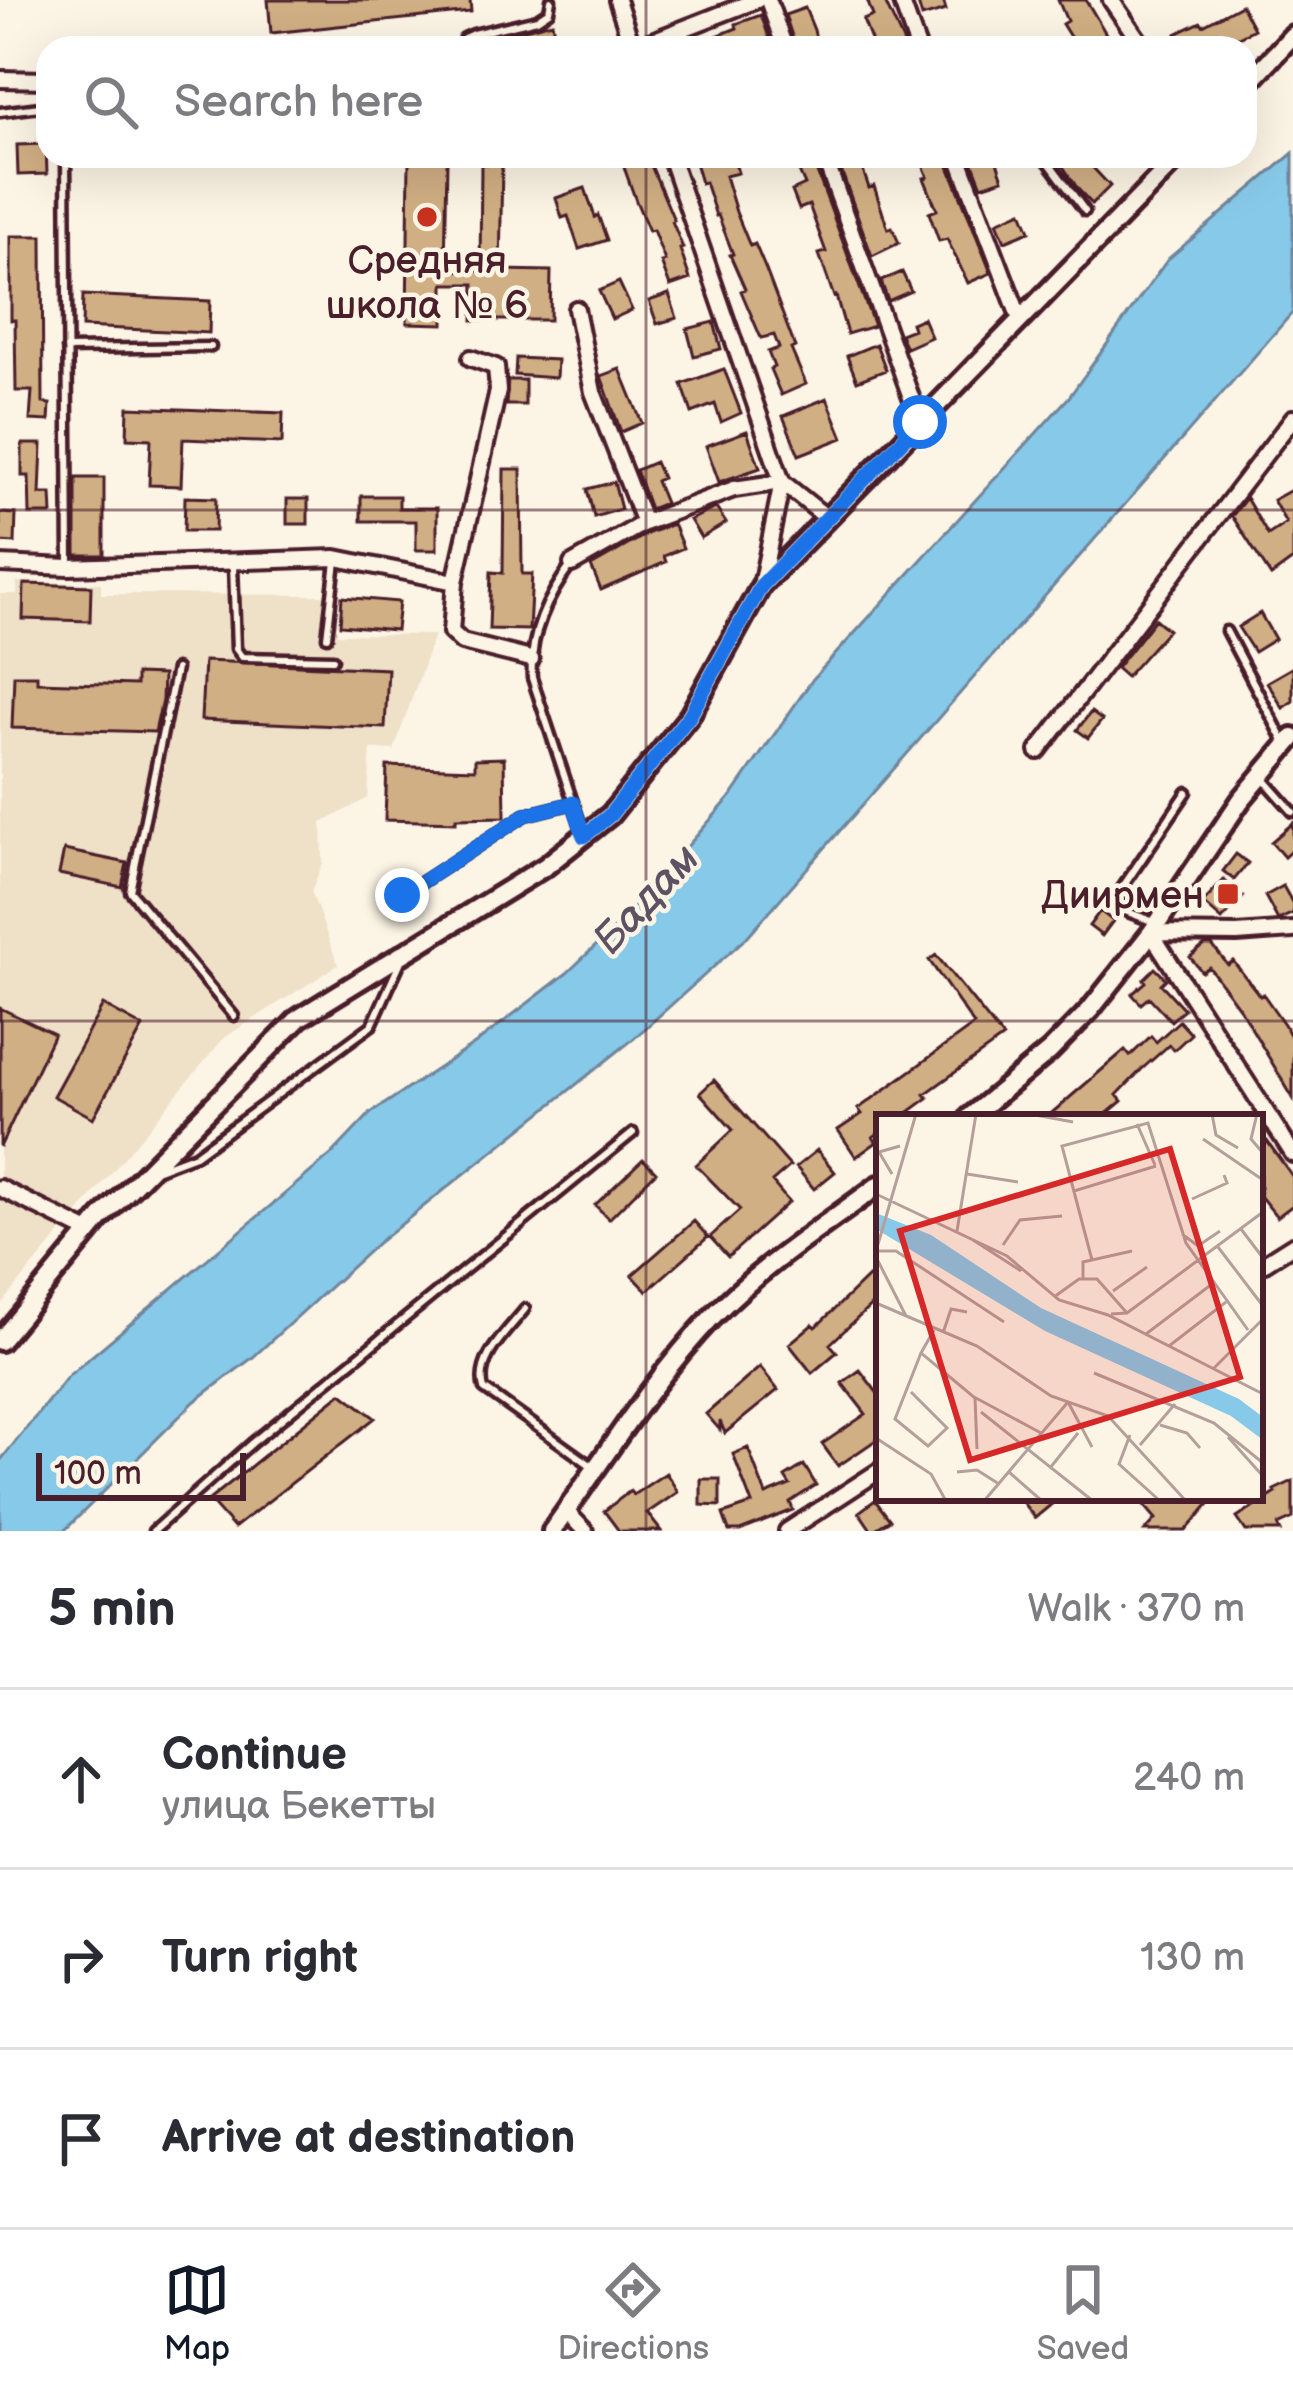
<!DOCTYPE html>
<meta charset="utf-8">
<style>
body{margin:0;font-family:"Balsamiq Sans",sans-serif;background:#f7f7f7;color:#2b2b33}
.scale{position:absolute;left:36px;bottom:30px;width:210px;box-sizing:border-box;padding-left:12px;border:6px solid #4a1f2b;border-top:0;font-size:33px;line-height:42px;white-space:nowrap;color:#4a1f2b;-webkit-text-stroke:9px #fcf5e5;paint-order:stroke}
.stop{position:absolute;width:36px;height:36px;margin:-27px;border:9px solid #1a73e8;border-radius:50%;background:#fff}
.stop.end{background:#1a73e8;border-color:#fff;box-shadow:0 3px 12px #0008}
.list{margin:0;padding:0;list-style:none}
h2{display:flex;justify-content:space-between;align-items:center;height:156px;margin:0;padding:0 48px;font-size:51px}
h2 small{font-size:39px;font-weight:400;color:#7c7c81}
.list li{display:grid;grid-template-columns:78px 1fr auto;gap:36px;align-items:center;box-sizing:border-box;height:180px;padding:0 48px;border-top:3px solid #e1e1e2}
.list b{display:block;font-size:45px;white-space:nowrap}
.list p{margin:0;font-size:39px;white-space:nowrap;color:#7c7c81}
.list em{font-size:39px;font-style:normal;color:#7c7c81}
.icon{flex:none;width:66px;height:66px;fill:none;stroke:currentColor;stroke-width:2;stroke-linecap:round;stroke-linejoin:round}
.map{position:relative;flex:none;width:1293px;height:1531px;overflow:hidden}
.search{position:absolute;background:#fff;box-shadow:0 12px 48px #0002;left:36px;right:36px;top:36px;height:132px;display:flex;align-items:center;gap:30px;box-sizing:border-box;padding:0 42px;border-radius:36px;color:#7c7c81;font-size:45px}
.sheet{height:696px;background:#fff}
nav{display:flex;justify-content:space-around;align-items:center;box-sizing:border-box;height:168px;border-top:3px solid #e1e1e2;background:#fff;font-size:33px;color:#7c7c81}
nav a{display:grid;justify-items:center;gap:6px}
nav .on{color:#111827}
.map>svg:first-child{display:block}
.built{fill:#efe0c8}
.water{fill:#87c9e8;stroke:#6f859c;stroke-width:3}
.building{fill:#d1af84;stroke:#4a1f2b;stroke-width:3}
.lines{fill:none;stroke-linecap:round;stroke-linejoin:round}
.service-casing{stroke:#4a1f2b;stroke-width:15}
.minor-casing{stroke:#4a1f2b;stroke-width:22}
.tertiary-casing{stroke:#4a1f2b;stroke-width:26}
.service{stroke:#fcf5e5;stroke-width:6}
.minor{stroke:#fcf5e5;stroke-width:14}
.tertiary{stroke:#fcf5e5;stroke-width:16}
.route{stroke:#1a73e8;stroke-width:15}
.grid{fill:none;stroke:#4a1f2b;stroke-width:3;stroke-opacity:0.55}
.poi-dot{fill:#c8321e;stroke:#fcf5e5;stroke-width:4.5}
.labels{text-anchor:middle;stroke-width:9;stroke-linejoin:round;paint-order:stroke}
.poi-label{font-size:39px;fill:#4a1f2b;stroke:#fcf5e5}
.water-label{font-size:42px;font-style:italic;fill:#5c5264;stroke:#fcf5e5}
.inset-road{fill:none;stroke:#b59f9b;stroke-width:3}
.view{fill:#d62828;fill-opacity:0.15;stroke:#d62828;stroke-width:6}
.inset-edge{fill:none;stroke:#4a1f2b;stroke-width:6}
</style>
<div class="map">
<svg width="1293" height="1531" viewBox="0 0 1293 1531">
<rect width="100%" height="100%" fill="#fcf5e5"/>
<filter id="ink" filterUnits="userSpaceOnUse"><feTurbulence type="fractalNoise" baseFrequency=".00833" numOctaves="2"/><feDisplacementMap in="SourceGraphic" scale="24" xChannelSelector="R" yChannelSelector="G"/><feConvolveMatrix kernelMatrix="1 2 1 2 8 2 1 2 1" color-interpolation-filters="sRGB"/></filter>
<g filter="url(#ink)">
<!-- built -->
<path class="built" d="M17,582L101,583V594L337,595V634L434,635L394,750L371,749L368,798L322,823L323,863L311,891L338,965L224,1038L0,1306V594H17Z"/>
<!-- water -->
<path class="water" d="M1293,153V312L747,937L632,1040L379,1242L252,1358L194,1402L64,1531H0V1461L68,1376L331,1155L371,1113L476,1043L567,973L623,920L733,794L813,679L1069,397L1168,259Z"/>
<!-- building -->
<path class="building" d="M268,0H470L471,12L271,33Z
M867,0H884L906,48H874L863,20L873,16Z
M917,0H943L946,10L922,17Z
M1058,0H1086L1106,34L1082,48H1077L1062,24L1067,21Z
M1241,5L1254,29L1217,48H1183L1176,34L1201,22L1203,25Z
M805,8L814,30L818,48H796L785,15Z
M761,15L773,48H745L742,41L724,48H712L709,39L737,28L736,24Z
M552,22L557,48H496L494,37Z
M46,144L47,174L18,175L17,145Z
M620,156H647L674,220L672,221L683,248L680,249L690,279L670,286L661,262L665,261L653,230L649,231L636,201Z
M704,156H733L738,173L725,176L736,212L750,246L755,244L766,270L795,347L791,349L806,384L781,395L770,369L774,367L768,352L779,348L774,335L761,338L741,291L745,289L730,255L733,254L718,215L716,216L705,182L701,183L694,159Z
M792,156H811L874,326L847,334L836,296L834,297L819,254L826,252L809,205L799,209L792,191L805,185Z
M836,156H858L869,188L874,186L888,229L892,227L899,243L872,256Z
M919,156H945L991,273L968,283L947,239L939,241L929,213L937,210L924,178L928,177Z
M970,156H995L1003,179L982,186Z
M1056,156H1082L1110,186L1092,204L1078,189Z
M409,159L447,160L445,270L480,271L481,164H502L500,270L551,271L550,320H473L474,284H444V324L407,323Z
M585,188L595,217L598,215L607,240L579,249L568,216L562,218L556,198Z
M1022,211L1030,231L1005,241L997,222Z
M11,236H42L43,403L50,404L49,421L30,420L32,391H16L15,320H11Z
M902,272L911,291L888,301L881,281Z
M619,282L632,310L612,319L599,291Z
M669,294L677,318L657,324L649,301Z
M83,295L210,301L209,333L82,327Z
M923,318L931,337L906,348L900,334L913,329L911,323Z
M714,322L721,349L694,356L687,329Z
M876,344L886,370L857,381L847,356Z
M516,358L557,360L556,378L515,375Z
M620,369L642,423L621,432L601,376Z
M724,369L741,413L721,422L715,404L692,413L682,384Z
M508,380H525V405H506Z
M827,398L843,438L799,455L783,416Z
M128,407L283,413L282,443L183,439L181,486L149,485L151,439L127,438Z
M747,431L760,468L719,482L706,446Z
M22,444H42L40,494H51L52,514H30L29,476H22Z
M655,462L662,478L656,481L665,503L650,509L636,470Z
M504,469H521L522,574H532L529,630L489,629L491,572L503,573Z
M76,478H104V555H76Z
M614,482L621,509L594,517L587,489Z
M1293,489V560L1271,576L1232,516L1246,498L1268,535L1286,523L1273,500Z
M361,496H399V508H437V550H416V521H361Z
M185,497L216,498L215,531H184Z
M287,499H308V524H287Z
M716,508L726,523L701,538L690,520Z
M0,513L16,514L15,543L0,542Z
M673,524L683,548L664,556L666,562L601,590L591,566L649,533Z
M24,584L91,586L90,621L23,619Z
M342,597L399,602L396,630L340,625Z
M1260,613L1275,639L1254,652L1238,627Z
M1155,619L1168,630L1126,677L1116,668Z
M204,661L388,669L385,728L201,720Z
M1293,667V701L1283,708L1267,682Z
M136,674L163,675L162,700L155,732L12,728L14,675H37V682L136,685Z
M1091,712L1102,720L1088,738L1077,730Z
M504,758L505,817L456,818V822L385,820L387,766L475,769V759Z
M1293,823V849L1284,857L1271,842Z
M64,850L127,863L122,887L59,874Z
M1236,854L1248,863L1234,880L1223,871Z
M1224,880L1243,897L1222,920L1203,903Z
M1283,886L1293,904V913L1278,920L1265,896Z
M1100,911L1113,921L1102,936L1089,926Z
M1205,945H1212L1228,965L1233,961L1260,996L1263,994L1284,1024L1293,1040V1098L1240,1009L1209,967L1202,972L1190,957Z
M936,955L1003,1038L925,1094L928,1098L902,1117H879V1133L873,1137L877,1142L856,1157L838,1130L862,1114L858,1109L974,1025L929,960Z
M1155,968L1166,979L1161,984L1184,1009L1171,1021L1149,997L1141,1004L1132,994L1146,982L1144,979Z
M103,1005L143,1027L93,1118L53,1096Z
M0,1008L54,1034L0,1147Z
M1179,1021L1191,1034L1174,1050L1169,1045L1142,1069L1117,1095L1122,1101L1103,1117H1047L1125,1050L1130,1056L1151,1036L1156,1042Z
M714,1080L790,1166L772,1182L789,1202L728,1257L710,1237L740,1210L696,1165L733,1130L700,1093Z
M1267,1141L1293,1177V1205L1277,1217L1260,1196V1147Z
M817,1150L835,1172L814,1189L796,1167Z
M643,1159L656,1172L609,1219L595,1205Z
M694,1221L708,1237L647,1291L632,1275Z
M868,1277L879,1289V1298L830,1344L837,1352L812,1373L789,1344L813,1324L816,1327Z
M760,1367L778,1390L725,1433L720,1421V1430L706,1414Z
M860,1370L879,1395V1438L838,1466L822,1444L866,1414L842,1383Z
M342,1393L375,1418L234,1528L209,1500Z
M748,1448L766,1495L790,1485L785,1477L804,1465L816,1485L790,1502L793,1510L740,1531H729L723,1514L752,1504L733,1454Z
M666,1473L678,1492L647,1513L661,1531H619L604,1511L630,1491L633,1495Z
M701,1479H720V1506L701,1505Z
M1293,1481V1518L1278,1525L1281,1531H1246L1237,1518L1276,1493L1274,1490Z
M1019,1498H1059L1035,1518Z
M1138,1498H1214L1186,1531H1145L1156,1519Z
M875,1500L890,1520L872,1531L859,1512Z"/>
<g class="lines">
<defs>
<path id="service" d="M459,48L464,38L473,34L537,19L549,11L551,0
M0,112L48,106
M66,156L69,563
M1044,156L1085,211
M67,349L211,347
M572,564C547,597 529,636 532,678L583,832
M233,565L236,649L242,657L333,659
M1226,631L1284,741
M327,637L336,561
M176,669L130,891L234,1016
M1263,778L1293,812
M402,895L525,815L573,803
M1154,922L1125,911L1116,897L1187,792
M158,1169L195,1155L372,1025L401,961
M525,1309C507,1332 475,1359 484,1389L592,1466
M153,1531L252,1443L633,1133"/>
<path id="minor" d="M617,0L633,48
M768,0L785,48
M901,0L918,48
M1111,0L1144,48
M634,48L757,0
M0,79L48,80
M670,156L782,482L761,586
M824,156L920,422
M958,156L1020,319
M576,309L593,392L644,523
M471,358L496,367L498,391L455,582L451,632L462,642L531,659
M0,564L69,567L336,558L455,582
M572,564L644,523L734,489L782,482L827,518
M1038,751L1293,418
M1151,933L1293,1154
M1151,933L1237,934L1293,930
M0,1188L89,1232
M1260,1266L1293,1245
M566,1511L585,1531
M787,1531L879,1471"/>
<path id="tertiary" d="M1245,87L1293,35
M970,1117L1050,1051L1090,1010L1151,933L1241,800L1293,738
M0,1341L101,1218L299,1018L546,866L610,815L690,715L761,586L1180,156
M552,1531C604,1459 651,1381 712,1317C761,1266 823,1227 879,1185"/>
</defs>
<!-- service casing -->
<use href="#service" class="service-casing"/>
<!-- minor casing -->
<use href="#minor" class="minor-casing"/>
<!-- tertiary casing -->
<use href="#tertiary" class="tertiary-casing"/>
<!-- service -->
<use href="#service" class="service"/>
<!-- minor -->
<use href="#minor" class="minor"/>
<!-- tertiary -->
<use href="#tertiary" class="tertiary"/>
</g>
</g>
<g class="lines" filter="url(#ink)">
<!-- route -->
<path class="route" d="M402,895L525,815L573,803L584,836L610,815L690,715L761,586L920,422"/>
</g>
<!-- grid -->
<path class="grid" d="M646,0V48M646,156V1531M0,510H1293M0,1021H1293"/>
<!-- markers -->
<g class="poi-dot">
<circle cx="427" cy="217" r="12"/>
<rect x="1216" y="882" width="24" height="24" rx="6"/>
</g>
<g class="labels">
<!-- poi labels -->
<g class="poi-label">
<text x="427" y="273">Средняя<tspan x="427" dy="45">школа № 6</tspan></text>
<text x="1204" y="908" text-anchor="end">Диирмен</text>
</g>
<!-- water labels -->
<g class="water-label">
<text transform="translate(645 898) rotate(-47)" y="15">Бадам</text>
</g>
</g>
<!-- overview -->
<g transform="translate(876 1114)">
<rect width="387" height="387" fill="#fcf5e5"/>
<path d="M0,99L55,121L165,194L363,285L387,303V326L355,302L169,217L0,115Z" fill="#87c9e8"/>
<path class="inset-road" d="M154,0L197,8M336,0L340,21L362,34M381,0L375,25L387,39M261,10L279,51M327,25L387,66M16,60L3,38L24,32M91,60L142,68M198,77L280,52M0,80L131,142L183,186L232,201L387,280M316,85L351,69L348,61M365,115L387,144M81,117L100,0M306,120L322,132L344,117M97,126L145,157M127,131L144,106L186,102M342,133L387,192M0,137H20L128,208M0,137L40,0M0,143L30,202M216,146L186,32L272,9L310,129L372,216M207,164V148L256,137M237,177L271,153M178,183L203,165H221L251,199M0,189L101,232L175,282L232,302L310,387M235,200L251,199L387,98M58,216L45,239L99,284L101,335M67,219L75,195L91,198M270,220L336,170M293,232L350,188M337,255L387,205M218,259L338,309L387,349M35,278L71,314L52,332L19,305L45,239M98,283L165,319M192,288L216,333M105,298L217,387M284,311L311,319L324,334M254,321L243,350L284,387M352,323L385,360M0,324L55,360L70,387M264,331L299,290M174,354L202,319M81,358L101,356L123,370M133,358L166,387M108,387L192,288"/>
<path class="view" d="M294,35L364,263L94,346L24,117Z"/>
<rect width="387" height="387" class="inset-edge"/>
</g>
</svg>
<div class="scale">100 m</div>
<div class="stop" style="left:920px;top:422px"></div>
<div class="stop end" style="left:402px;top:895px"></div>
<div class="search"><svg class="icon" aria-label="search" viewBox="0 0 24 24"><circle cx="10" cy="10" r="6"/><path d="M15 15l6 6"/></svg>Search here</div>
</div>
<section class="sheet">
<h2>5 min<small>Walk · 370 m</small></h2>
<ul class="list">
<li><svg class="icon" aria-label="ahead" viewBox="0 0 24 24"><path d="M12 20V5M6 11l6-6 6 6"/></svg><div><b>Continue</b><p>улица Бекетты</p></div><em>240 m</em></li>
<li><svg class="icon" aria-label="right" viewBox="0 0 24 24"><path d="M7 20v-9h11M14 6l5 5-5 5"/></svg><div><b>Turn right</b></div><em>130 m</em></li>
<li><svg class="icon" aria-label="arrive" viewBox="0 0 24 24"><path d="M6 21V4h12l-3 4 3 4H6"/></svg><div><b>Arrive at destination</b></div></li>
</ul>
</section>
<nav>
<a class="on"><svg class="icon" aria-label="map" viewBox="0 0 24 24"><path d="M3 6l6-2 6 2 6-2v14l-6 2-6-2-6 2zM9 4v14M15 6v14"/></svg>Map</a>
<a><svg class="icon" aria-label="directions" viewBox="0 0 24 24"><path d="M12 3l9 9-9 9-9-9zM9 14v-3h6M13 9l2 2-2 2"/></svg>Directions</a>
<a><svg class="icon" aria-label="saved" viewBox="0 0 24 24"><path d="M7 4h10v16l-5-4-5 4z"/></svg>Saved</a>
</nav>
